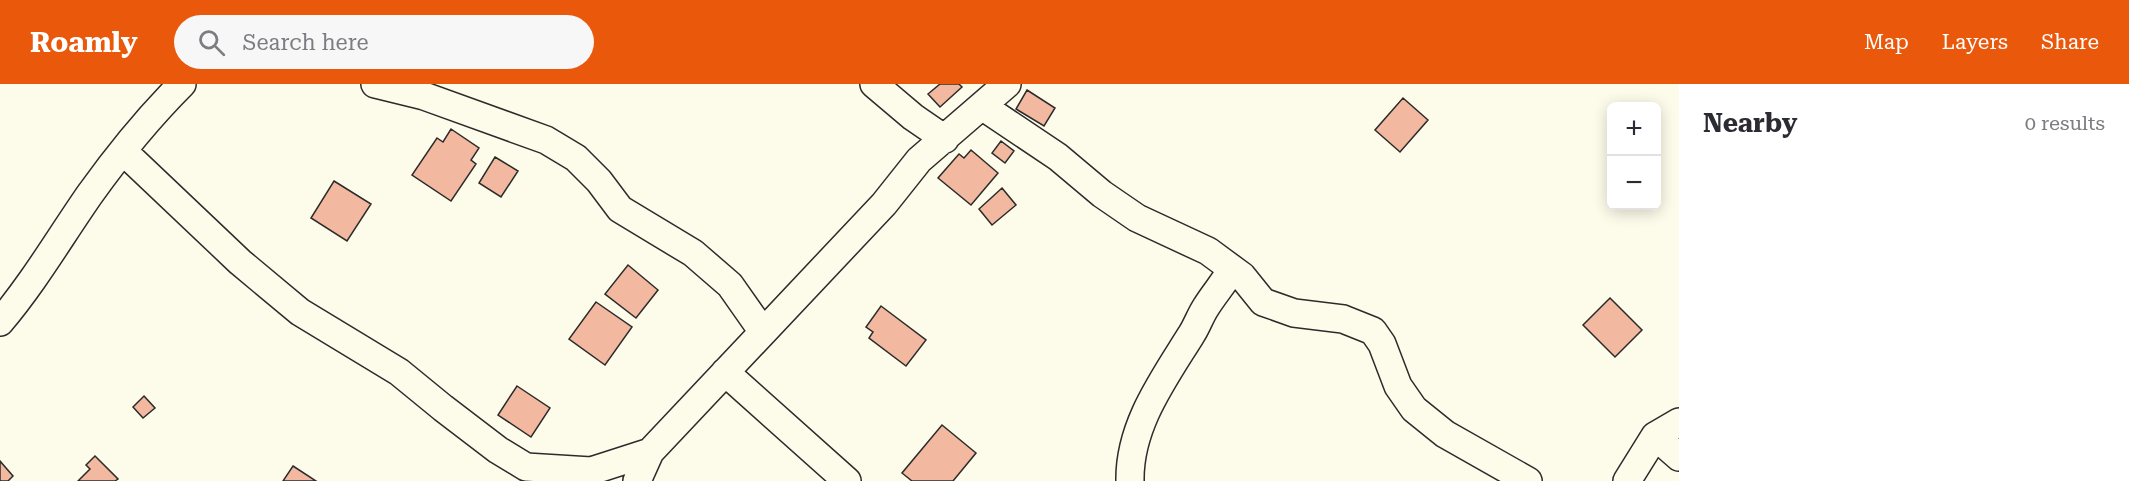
<!DOCTYPE html>
<meta charset="utf-8">
<style>
body{margin:0;font-family:"Roboto Serif",serif;background:#f7f7f7;color:#2b2b33}
.controls{position:absolute;right:18px;top:18px;display:grid;overflow:hidden;border-radius:9px;box-shadow:0 3px 15px #0003}
.controls button{width:54px;height:54px;display:grid;place-items:center;padding:0;border:0;border-bottom:2px solid #e1e1e2;background:#fff;color:#2b2b33;font:30px sans-serif}
.list{margin:0;padding:0;list-style:none}
h2{display:flex;justify-content:space-between;align-items:center;height:78px;margin:0;padding:0 24px;font-size:26px}
h2 small{font-size:20px;font-weight:400;color:#7c7c81}
.icon{flex:none;width:33px;height:33px;fill:none;stroke:currentColor;stroke-width:2;stroke-linecap:round;stroke-linejoin:round}
.map{position:relative;flex:none;width:1679px;height:397px;overflow:hidden}
header{display:flex;align-items:center;gap:36px;box-sizing:border-box;height:84px;padding:0 30px;background:#ea580c;color:#fff}
header strong{font-size:28px}
nav{display:flex;gap:33px;margin-inline-start:auto;font-size:21px}
.search{width:420px;height:54px;background:#f7f7f7;display:flex;align-items:center;gap:15px;box-sizing:border-box;padding:0 21px;border-radius:33px;color:#7c7c81;font-size:22px}
main{display:flex}
aside{flex:1;background:#fff}
.map>svg:first-child{display:block}
.building{fill:#f2b8a0;stroke:#2b2b2b;stroke-width:1.5}
.lines{fill:none;stroke-linecap:round;stroke-linejoin:round}
.minor-casing{stroke:#2b2b2b;stroke-width:30}
.minor{stroke:#fdfbea;stroke-width:27}
</style>
<header>
<strong>Roamly</strong>
<div class="search"><svg class="icon" aria-label="search" viewBox="0 0 24 24"><circle cx="10" cy="10" r="6"/><path d="M15 15l6 6"/></svg>Search here</div>
<nav><a>Map</a><a>Layers</a><a>Share</a></nav>
</header>
<main>
<div class="map">
<svg width="1679" height="397" viewBox="0 0 1679 397">
<rect width="100%" height="100%" fill="#fdfbea"/>
<!-- building -->
<path class="building" d="M940,0H959L962,3L940,23L928,10Z
M1027,6L1055,24L1044,42L1016,25Z
M1403,14L1428,36L1400,68L1375,46Z
M451,45L479,64L471,76L476,80L451,117L412,91L437,54L443,58Z
M1001,57L1014,67L1005,79L992,69Z
M971,66L998,89L971,121L938,94L959,70L964,74Z
M495,73L518,87L501,113L479,99Z
M334,97L371,120L347,157L311,134Z
M1002,104L1016,121L992,141L979,125Z
M628,181L658,206L636,234L605,210Z
M1610,214L1642,246L1615,273L1583,241Z
M596,218L632,243L605,281L569,255Z
M881,222L926,256L906,282L869,254L873,248L866,243Z
M517,302L550,324L531,353L498,331Z
M144,312L155,324L143,334L133,323Z
M942,341L976,369L953,397H912L902,389Z
M95,372L118,395L115,397H78L90,385L86,381Z
M0,377L13,392L8,397H0Z
M293,382L316,397H283Z"/>
<g class="lines">
<defs>
<path id="minor" d="M375,0L424,12L546,56L576,74L599,97L620,125L693,169L730,201L763,248
M874,0L913,33L945,55
M982,22L1058,73L1102,110L1137,134L1208,167L1242,192L1263,218L1294,229L1343,235L1373,247L1382,260L1398,302L1414,325L1445,350L1528,397
M123,67L240,178L300,228L399,288L443,324L498,366L526,383L591,387L650,368
M0,238C34,198 60,153 90,110C118,71 148,34 182,0
M725,288L847,397
M1655,352L1679,373
M637,397L650,368L884,120L919,76L1007,0
M1130,397C1129,342 1163,296 1191,251C1197,242 1200,232 1206,223C1214,210 1224,199 1232,185
M1627,397L1655,352L1679,338"/>
</defs>
<!-- minor casing -->
<use href="#minor" class="minor-casing"/>
<!-- minor -->
<use href="#minor" class="minor"/>
</g>
</svg>
<div class="controls">
<button>+</button>
<button>−</button>
</div>
</div>
<aside>
<h2>Nearby<small>0 results</small></h2>
<ul class="list">
</ul>
</aside>
</main>
